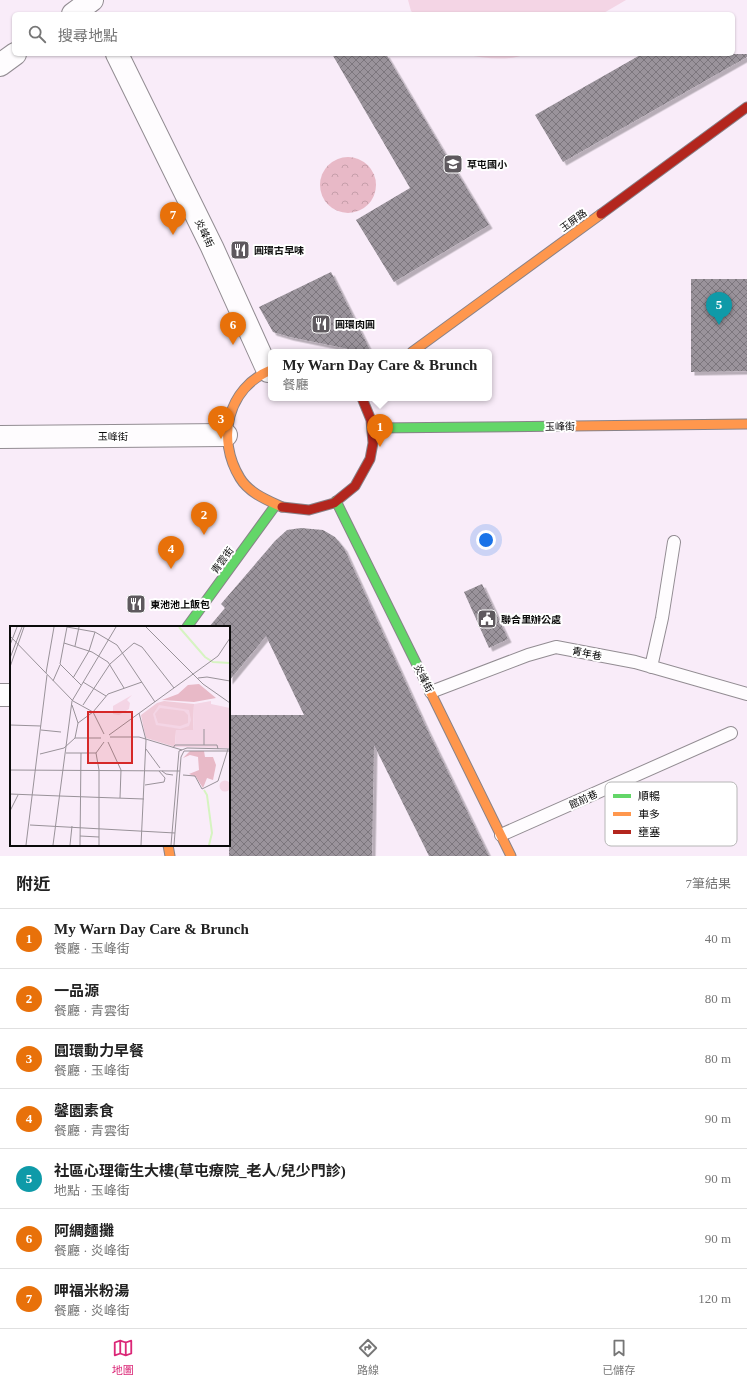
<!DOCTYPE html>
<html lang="zh-TW">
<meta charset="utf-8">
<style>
body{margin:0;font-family:"Times New Roman","Noto Sans TC",serif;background:#f6f6f6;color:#222}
.you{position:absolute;left:486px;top:540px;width:14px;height:14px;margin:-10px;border:3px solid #fff;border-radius:50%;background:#1a73e8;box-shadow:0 0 0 6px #1a73e833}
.badge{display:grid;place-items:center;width:26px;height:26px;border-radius:50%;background:#db2777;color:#fff;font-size:13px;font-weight:700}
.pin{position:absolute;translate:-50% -33px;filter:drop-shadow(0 1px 2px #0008)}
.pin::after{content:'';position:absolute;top:21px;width:14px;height:12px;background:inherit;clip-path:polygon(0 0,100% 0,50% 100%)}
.popup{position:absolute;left:268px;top:349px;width:224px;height:52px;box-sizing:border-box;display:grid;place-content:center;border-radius:6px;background:#fff;filter:drop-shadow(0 1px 3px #0005);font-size:13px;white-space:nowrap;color:#767676}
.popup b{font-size:15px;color:#222}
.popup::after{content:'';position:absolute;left:50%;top:100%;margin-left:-8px;border:8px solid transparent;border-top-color:#fff}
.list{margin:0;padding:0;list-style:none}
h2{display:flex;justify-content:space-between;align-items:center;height:52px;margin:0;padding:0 16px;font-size:17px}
h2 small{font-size:13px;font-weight:400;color:#767676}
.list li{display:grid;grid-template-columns:26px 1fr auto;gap:12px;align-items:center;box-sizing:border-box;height:60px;padding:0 16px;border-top:1px solid #e0e0e0}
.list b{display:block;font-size:15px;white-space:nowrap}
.list p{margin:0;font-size:13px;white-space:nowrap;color:#767676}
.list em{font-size:13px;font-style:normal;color:#767676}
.icon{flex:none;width:22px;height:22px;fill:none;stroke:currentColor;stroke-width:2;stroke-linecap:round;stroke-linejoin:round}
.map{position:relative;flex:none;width:747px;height:856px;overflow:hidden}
.search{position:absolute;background:#fff;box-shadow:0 1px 3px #0004;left:12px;right:12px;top:12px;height:44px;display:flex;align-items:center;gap:10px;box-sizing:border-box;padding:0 14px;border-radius:6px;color:#767676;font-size:15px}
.sheet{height:472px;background:#fff}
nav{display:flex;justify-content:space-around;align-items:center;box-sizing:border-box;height:56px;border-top:1px solid #e0e0e0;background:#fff;font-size:11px;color:#767676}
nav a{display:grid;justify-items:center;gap:2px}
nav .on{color:#db2777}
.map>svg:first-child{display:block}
.forest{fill:url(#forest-crowns)}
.pitch{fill:#f4d5e5}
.building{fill:url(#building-cross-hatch);filter:url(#shadow)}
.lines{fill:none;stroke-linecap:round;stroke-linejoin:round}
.lane-casing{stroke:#928c92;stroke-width:14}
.street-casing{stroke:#928c92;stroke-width:24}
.fast-casing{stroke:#888288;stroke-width:11}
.slow-casing{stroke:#888288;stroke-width:11}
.jam-casing{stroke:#888288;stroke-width:11}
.lane{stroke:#fefcfe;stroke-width:12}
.street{stroke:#fefcfe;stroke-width:22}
.fast{stroke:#63d668;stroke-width:9}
.slow{stroke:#ff974d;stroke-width:9}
.jam{stroke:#b3261e;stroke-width:9}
.labels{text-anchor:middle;stroke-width:4;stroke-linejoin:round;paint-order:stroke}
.poi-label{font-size:10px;font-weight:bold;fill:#0a0a0a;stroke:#fff;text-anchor:start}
.street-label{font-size:10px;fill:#0a0a0a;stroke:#fff}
.inset-river{fill:none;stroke:#d6f4c1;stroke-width:2}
.inset-road{fill:none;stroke:#999299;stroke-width:1}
.view{fill:#d62828;fill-opacity:0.15;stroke:#d62828;stroke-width:2}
.inset-edge{fill:none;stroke:#0a0a0a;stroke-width:2}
.key{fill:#fff;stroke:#b6b6b6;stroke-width:1}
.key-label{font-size:11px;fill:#0a0a0a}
</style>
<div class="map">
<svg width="747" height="856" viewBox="0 0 747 856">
<defs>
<pattern id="forest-crowns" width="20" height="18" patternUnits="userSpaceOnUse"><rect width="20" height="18" fill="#e8b9c7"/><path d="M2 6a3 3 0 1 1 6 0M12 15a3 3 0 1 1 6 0" fill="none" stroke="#c69eaa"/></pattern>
<pattern id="building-cross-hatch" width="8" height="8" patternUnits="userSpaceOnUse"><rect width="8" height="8" fill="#9a939b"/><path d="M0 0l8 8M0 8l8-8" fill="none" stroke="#7c767d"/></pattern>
<filter id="shadow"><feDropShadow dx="3.5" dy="3.5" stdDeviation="0" flood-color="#0004"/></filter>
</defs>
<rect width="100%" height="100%" fill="#f9ecf9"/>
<!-- forest -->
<path class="forest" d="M320 185a28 28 0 1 1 56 0a28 28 0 1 1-56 0Z"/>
<!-- pitch -->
<path class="pitch" d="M408,0H626L602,14H414L411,11Z
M463,54H527C507,62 484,58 463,54Z"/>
<!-- building -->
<path class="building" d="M332,54H386L450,162H451L489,225L394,282L356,220L410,188Z
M642,54H747V57L563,162L535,115Z
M331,272L371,352H363L290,337L273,332L259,307Z
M691,279H747V371L691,372Z
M301,528L323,530L335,537L344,548L426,727L489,856H429L374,745L372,856H229V715H304L266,636L229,681V627H209L225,608L221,604L275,541L287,530Z
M482,584L508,639L489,648L464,592Z"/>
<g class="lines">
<defs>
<path id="lane" d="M651,667L662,618L674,542
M431,692L528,655L556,647L635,662L747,694
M501,835L731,733"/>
<path id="street" d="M73,14L92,0
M117,54L212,247L268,371
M0,65L15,54
M0,437L226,435
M0,695H11"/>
<path id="fast" d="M374,428L572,426
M336,501L424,679
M187,627L275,506"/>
<path id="slow" d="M412,352L601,214
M271,370C227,388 216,439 240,478C249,493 267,500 282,507
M572,426L747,424
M424,679L511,856
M168,845L170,856"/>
<path id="jam" d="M601,214L747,107
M282,507L309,510L334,503L355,486L370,459L373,443L371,420L362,398"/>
</defs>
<!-- lane casing -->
<use href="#lane" class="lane-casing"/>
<!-- street casing -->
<use href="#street" class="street-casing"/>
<!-- fast casing -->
<use href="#fast" class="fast-casing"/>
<!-- slow casing -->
<use href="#slow" class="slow-casing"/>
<!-- jam casing -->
<use href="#jam" class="jam-casing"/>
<!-- lane -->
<use href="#lane" class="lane"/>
<!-- street -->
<use href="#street" class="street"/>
<!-- fast -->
<use href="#fast" class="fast"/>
<!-- slow -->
<use href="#slow" class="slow"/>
<!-- jam -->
<use href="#jam" class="jam"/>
</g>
<!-- icons -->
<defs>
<symbol id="school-square" viewBox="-11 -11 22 22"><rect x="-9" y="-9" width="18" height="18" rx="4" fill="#5e595e" stroke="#fff"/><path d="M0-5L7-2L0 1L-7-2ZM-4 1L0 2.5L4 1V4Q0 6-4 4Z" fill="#fff"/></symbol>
<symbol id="restaurant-square" viewBox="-11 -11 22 22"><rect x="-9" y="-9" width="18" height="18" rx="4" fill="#5e595e" stroke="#fff"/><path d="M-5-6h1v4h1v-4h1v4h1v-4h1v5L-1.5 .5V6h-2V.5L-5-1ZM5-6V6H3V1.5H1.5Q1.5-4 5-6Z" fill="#fff"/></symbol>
<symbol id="civic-square" viewBox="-11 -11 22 22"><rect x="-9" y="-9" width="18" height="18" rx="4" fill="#5e595e" stroke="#fff"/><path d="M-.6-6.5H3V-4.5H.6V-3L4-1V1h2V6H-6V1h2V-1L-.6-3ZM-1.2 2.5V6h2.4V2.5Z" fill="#fff"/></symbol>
</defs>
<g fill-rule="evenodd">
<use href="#school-square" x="442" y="153" width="22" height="22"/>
<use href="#restaurant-square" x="229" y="239" width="22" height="22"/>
<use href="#restaurant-square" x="310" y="313" width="22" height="22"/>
<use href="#restaurant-square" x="125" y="593" width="22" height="22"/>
<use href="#civic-square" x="476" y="608" width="22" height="22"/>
</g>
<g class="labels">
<!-- poi labels -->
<g class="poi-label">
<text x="467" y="168">草屯國小</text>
<text x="254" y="254">圓環古早味</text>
<text x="335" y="328">圓環肉圓</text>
<text x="150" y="608">東池池上飯包</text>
<text x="501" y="623">聯合里辦公處</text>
</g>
<!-- street labels -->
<g class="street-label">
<text transform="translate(573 220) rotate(-36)" y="4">玉屏路</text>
<text transform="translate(205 233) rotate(64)" y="4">炎峰街</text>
<text transform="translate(560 426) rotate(-1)" y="4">玉峰街</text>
<text x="113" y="440">玉峰街</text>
<text transform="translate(222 560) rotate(-54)" y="4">青雲街</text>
<text transform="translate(587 653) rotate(11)" y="4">青年巷</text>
<text transform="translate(424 678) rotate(63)" y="4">炎峰街</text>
<text transform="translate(583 799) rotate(-24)" y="4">館前巷</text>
</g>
</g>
<!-- overview -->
<g transform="translate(10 626)">
<rect width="220" height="220" fill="#f9ecf9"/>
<path d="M189,58L206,72L184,76L152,74L168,68L178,59ZM180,125H194L195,131H203L206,139L203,154L197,152L193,162L186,151L179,148L189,144L188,131L180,129L173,132Z" fill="#e8b9c7"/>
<path d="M154,75L184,78L183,104H166L165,121L136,112L134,104L131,89L147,77Z" fill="#f0cbd9"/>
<path d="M122,69L117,74L120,77L119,83L109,89L103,88V80ZM201,75V78L220,82V122L165,121L166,104H183L184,78ZM149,79L179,84L181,94L179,100L170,103L146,99L143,88ZM150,82L174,85L178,89V97L170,100L148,97L145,88ZM209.5 160a5.5 5.5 0 1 1 11 0a5.5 5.5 0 1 1-11 0Z" fill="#f4d5e5" fill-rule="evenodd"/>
<path class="inset-river" d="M169,1L195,31L203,36L220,37M194,164L197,169L202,207L199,219"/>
<path class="inset-road" d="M136,1L193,58L220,77M0,10L63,75L83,86L94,108M54,17L82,26L98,36L114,62M0,19L7,1M65,20L69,1M0,32L12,1M0,41L14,1M36,47L44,1M63,52L79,25L85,6M188,52L197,51L220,55M43,55L50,39M73,56L96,70M71,59L50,38L57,1L85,6L107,19L145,76M62,79L68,97L65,112M73,79L100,38L124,17L132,21L164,62M129,87L136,114L131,219M68,97L83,86L98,68L132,56M0,99L31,100M31,104L51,106M99,109L208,30L220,12M100,111H129L172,124M98,116L111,144L110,172M194,119V103M163,122L165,119H207L208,123M136,123L150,142M174,125H220M56,127H86M30,128L54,122L65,112H91M0,144L170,145M152,145L156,148L163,149M173,149L185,150L192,163L208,155L218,123M135,159L154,156L155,152L149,145M0,168L50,170M50,170L134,173M0,185L8,169M20,199L165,207M70,210L89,211M16,219L37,49M43,219L62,75L106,1M60,219L62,200M70,219L71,127M89,219V144L86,127L94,116M161,219L169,125L177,122L220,123M164,219L171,131L174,125"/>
<path class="view" d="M78,86H122V137H78Z"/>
<rect width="220" height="220" class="inset-edge"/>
</g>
<!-- legend -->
<rect x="605" y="782" width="132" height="64" rx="6" class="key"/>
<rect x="613" y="794" width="18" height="4" fill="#63d668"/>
<rect x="613" y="812" width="18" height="4" fill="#ff974d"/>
<rect x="613" y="830" width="18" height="4" fill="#b3261e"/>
<g class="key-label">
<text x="638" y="800">順暢</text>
<text x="638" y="818">車多</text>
<text x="638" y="836">壅塞</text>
</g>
</svg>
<div class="you"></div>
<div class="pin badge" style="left:380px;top:447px;background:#e8710a">1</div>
<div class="popup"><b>My Warn Day Care &amp; Brunch</b>餐廳</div>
<div class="pin badge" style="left:204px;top:535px;background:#e8710a">2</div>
<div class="pin badge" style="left:221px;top:439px;background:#e8710a">3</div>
<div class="pin badge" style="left:171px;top:569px;background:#e8710a">4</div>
<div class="pin badge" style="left:719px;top:325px;background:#0f9aa8">5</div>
<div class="pin badge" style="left:233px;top:345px;background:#e8710a">6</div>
<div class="pin badge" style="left:173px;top:235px;background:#e8710a">7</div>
<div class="search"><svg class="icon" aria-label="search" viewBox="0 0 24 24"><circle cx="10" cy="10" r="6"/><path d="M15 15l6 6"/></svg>搜尋地點</div>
</div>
<section class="sheet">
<h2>附近<small>7筆結果</small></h2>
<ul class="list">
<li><span class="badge" style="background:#e8710a">1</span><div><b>My Warn Day Care &amp; Brunch</b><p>餐廳 · 玉峰街</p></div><em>40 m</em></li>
<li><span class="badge" style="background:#e8710a">2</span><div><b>一品源</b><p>餐廳 · 青雲街</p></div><em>80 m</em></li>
<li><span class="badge" style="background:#e8710a">3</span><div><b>圓環動力早餐</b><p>餐廳 · 玉峰街</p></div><em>80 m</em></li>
<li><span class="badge" style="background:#e8710a">4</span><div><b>馨園素食</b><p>餐廳 · 青雲街</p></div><em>90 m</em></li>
<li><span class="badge" style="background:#0f9aa8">5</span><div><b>社區心理衛生大樓(草屯療院_老人/兒少門診)</b><p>地點 · 玉峰街</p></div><em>90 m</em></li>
<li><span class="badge" style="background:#e8710a">6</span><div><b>阿綢麵攤</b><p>餐廳 · 炎峰街</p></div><em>90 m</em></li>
<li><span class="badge" style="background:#e8710a">7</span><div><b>呷福米粉湯</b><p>餐廳 · 炎峰街</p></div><em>120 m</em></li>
</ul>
</section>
<nav>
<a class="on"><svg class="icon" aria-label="map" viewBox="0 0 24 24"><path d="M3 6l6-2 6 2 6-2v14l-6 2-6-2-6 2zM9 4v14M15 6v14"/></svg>地圖</a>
<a><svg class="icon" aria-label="directions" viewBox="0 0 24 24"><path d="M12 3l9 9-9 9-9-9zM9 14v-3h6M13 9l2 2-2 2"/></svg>路線</a>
<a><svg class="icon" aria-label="saved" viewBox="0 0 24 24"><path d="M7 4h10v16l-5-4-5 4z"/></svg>已儲存</a>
</nav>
